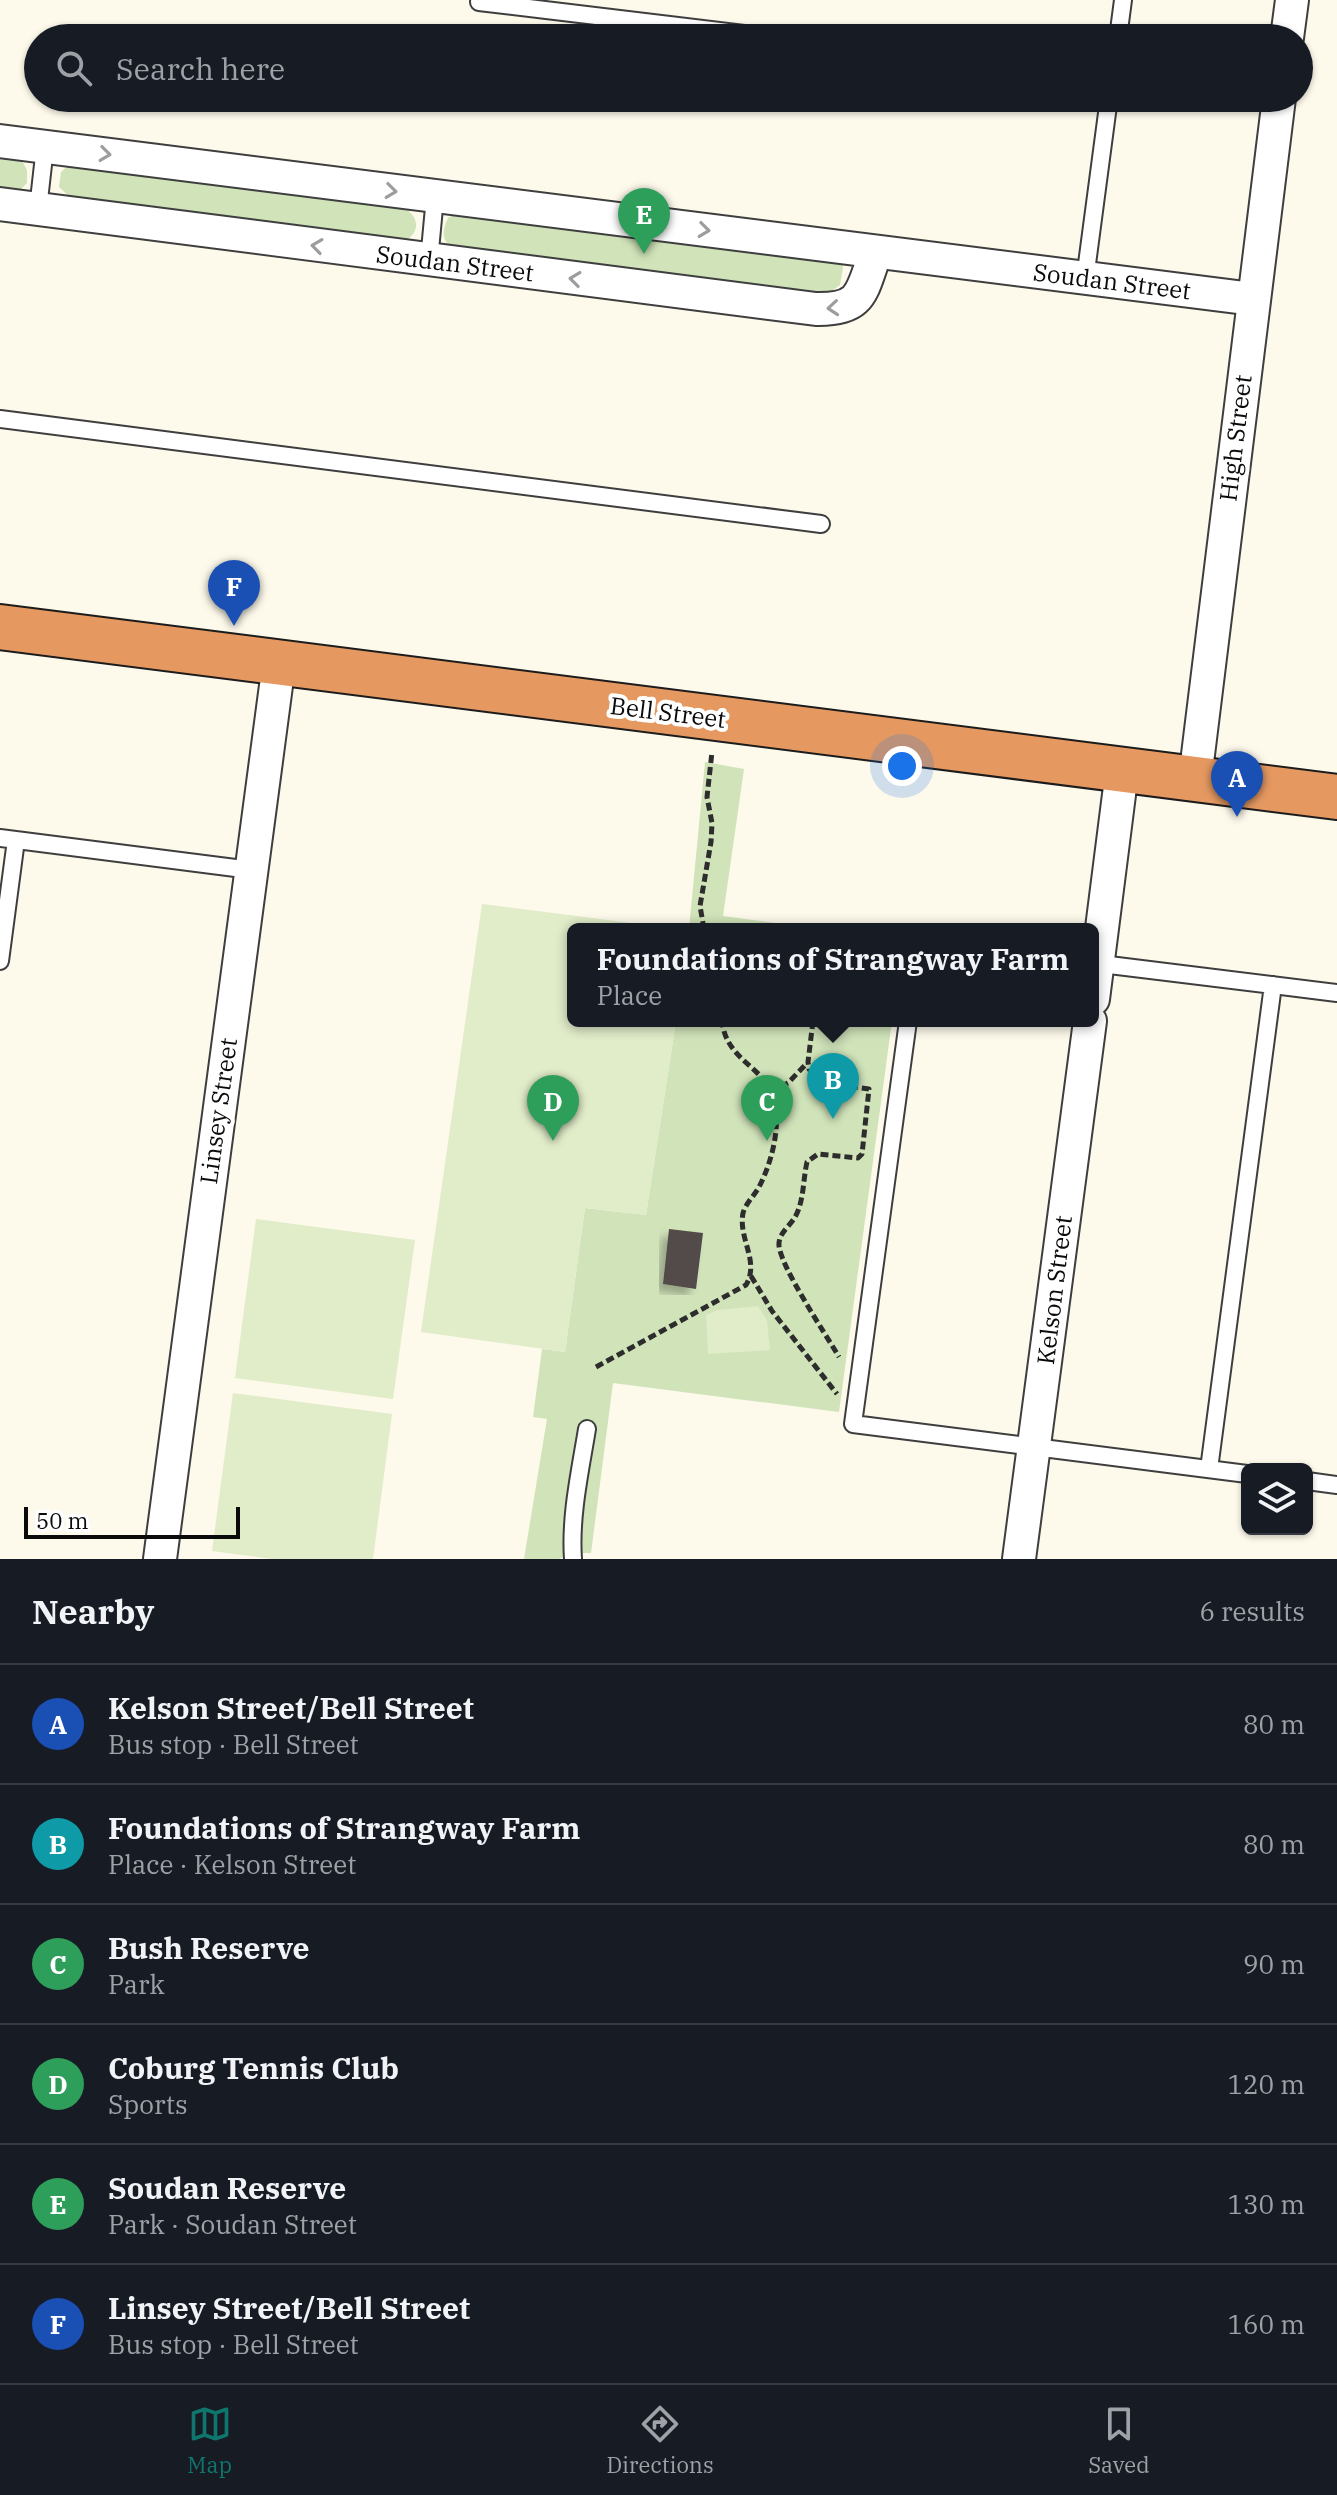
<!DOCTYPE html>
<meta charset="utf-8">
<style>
body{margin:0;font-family:"IBM Plex Serif",serif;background:#242831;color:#f1f3f6}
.controls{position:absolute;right:24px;bottom:24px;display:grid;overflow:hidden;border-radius:12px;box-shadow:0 2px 6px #0004}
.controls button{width:72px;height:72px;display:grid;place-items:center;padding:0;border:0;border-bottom:2px solid #363941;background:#171b24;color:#f1f3f6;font:40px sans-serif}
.scale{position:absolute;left:24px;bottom:20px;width:216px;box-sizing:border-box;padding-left:8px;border:4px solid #0b0b0b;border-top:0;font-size:22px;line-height:28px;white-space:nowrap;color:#0b0b0b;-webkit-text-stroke:6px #fff;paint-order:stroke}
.you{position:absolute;left:902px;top:766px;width:28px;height:28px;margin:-20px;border:6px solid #fff;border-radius:50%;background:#1a73e8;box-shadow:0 0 0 12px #1a73e833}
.badge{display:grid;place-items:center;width:52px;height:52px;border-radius:50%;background:#0f766e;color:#fff;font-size:26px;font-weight:700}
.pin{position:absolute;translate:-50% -66px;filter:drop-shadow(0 2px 4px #0008)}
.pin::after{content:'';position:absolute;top:42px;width:28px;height:24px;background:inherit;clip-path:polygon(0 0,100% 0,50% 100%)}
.popup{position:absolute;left:567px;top:923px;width:532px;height:104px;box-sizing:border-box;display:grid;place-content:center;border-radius:12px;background:#171b24;filter:drop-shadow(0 2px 6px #0005);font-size:26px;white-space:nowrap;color:#9ea1a6}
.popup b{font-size:30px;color:#f1f3f6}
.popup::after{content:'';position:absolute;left:50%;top:100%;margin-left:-16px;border:16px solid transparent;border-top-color:#171b24}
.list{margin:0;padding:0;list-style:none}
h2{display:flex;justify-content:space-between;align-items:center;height:104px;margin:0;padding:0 32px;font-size:34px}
h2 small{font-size:26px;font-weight:400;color:#9ea1a6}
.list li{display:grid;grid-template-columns:52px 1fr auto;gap:24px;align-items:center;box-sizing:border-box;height:120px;padding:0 32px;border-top:2px solid #363941}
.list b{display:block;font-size:30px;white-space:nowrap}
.list p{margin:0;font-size:26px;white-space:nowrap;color:#9ea1a6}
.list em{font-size:26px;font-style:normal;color:#9ea1a6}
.icon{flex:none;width:44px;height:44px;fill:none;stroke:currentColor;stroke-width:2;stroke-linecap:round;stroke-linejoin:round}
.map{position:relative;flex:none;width:1337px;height:1559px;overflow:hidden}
.search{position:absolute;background:#171b24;box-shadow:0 2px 6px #0004;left:24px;right:24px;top:24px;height:88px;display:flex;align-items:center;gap:20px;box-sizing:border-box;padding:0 28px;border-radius:44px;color:#9ea1a6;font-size:30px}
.sheet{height:824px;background:#171b24}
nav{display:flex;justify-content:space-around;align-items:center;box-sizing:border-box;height:112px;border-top:2px solid #363941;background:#171b24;font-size:22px;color:#9ea1a6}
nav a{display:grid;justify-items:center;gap:4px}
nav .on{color:#0f766e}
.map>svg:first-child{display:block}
.green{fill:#d0e3b9}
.pitch{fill:#e1ecc9}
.building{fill:#524c49;filter:url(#shadow)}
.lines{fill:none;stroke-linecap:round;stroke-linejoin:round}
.lane-casing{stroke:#3e3e3e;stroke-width:20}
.street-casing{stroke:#3e3e3e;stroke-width:36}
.highway-casing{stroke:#1c1c1c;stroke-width:48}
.path{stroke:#2d2d2d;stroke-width:5;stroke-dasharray:8 4;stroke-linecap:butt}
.lane{stroke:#fff;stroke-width:16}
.street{stroke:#fff;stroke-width:32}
.highway{stroke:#e59961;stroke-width:44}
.oneway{stroke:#9d9d9d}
.labels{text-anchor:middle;stroke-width:8;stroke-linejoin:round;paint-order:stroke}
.street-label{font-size:24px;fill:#0b0b0b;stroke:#fff}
</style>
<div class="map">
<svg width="1337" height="1559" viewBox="0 0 1337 1559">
<defs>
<filter id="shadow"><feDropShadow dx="-7" dy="7" stdDeviation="4" flood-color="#0004"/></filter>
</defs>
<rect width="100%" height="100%" fill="#fdf9eb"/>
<!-- green -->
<path class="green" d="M0,152L21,159L27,170V183L17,193L0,191Z
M81,163L395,203C420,213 425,233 398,245L72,199L59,187L61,172L68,166Z
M457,213L841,260L843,268L840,285L826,295L456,251C442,242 441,233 448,218Z
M705,762L744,769L723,916L821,929H689Z
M676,1021H892L839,1412L613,1383L591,1553H574L559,1559H524L547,1419L533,1417L542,1349L565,1352L585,1208L646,1215Z"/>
<!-- pitch -->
<path class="pitch" d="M482,904L678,929H573V1021H676L646,1215L585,1208L565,1352L421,1332Z
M256,1219L415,1240L393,1399L235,1378Z
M758,1306L767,1320L770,1350L708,1354L706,1315L717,1310Z
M233,1393L392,1414L373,1559H272L212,1551Z"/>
<!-- building -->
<path class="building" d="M669,1229L703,1233L696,1289L663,1284Z"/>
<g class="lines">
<defs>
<path id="lane" d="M479,2L778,38
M1118,38L1123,0
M38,209L45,147
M429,261L435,197
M1085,279L1109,98
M0,419L821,524
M0,838L251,870
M0,961L16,840
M1093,963L1337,993
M908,1021L853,1424L1247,1474
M1209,1469L1273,985
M1307,1481L1337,1485
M573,1559C570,1516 580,1472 587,1429"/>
<path id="street" d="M1287,38L1292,0
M0,141L1253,299
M0,204L816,309C864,310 861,291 876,252
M1195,779L1279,98
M1093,999L1122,771
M160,1559L279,663
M1019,1559L1090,1021"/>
<path id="highway" d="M0,627L1337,797"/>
</defs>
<!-- lane casing -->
<use href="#lane" class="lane-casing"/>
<!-- street casing -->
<use href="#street" class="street-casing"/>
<!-- highway casing -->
<use href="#highway" class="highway-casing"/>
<!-- path -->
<path class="path" d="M704,929L700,906L711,842L712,823L707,797L712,752
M813,1021L808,1062L809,1069L819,1082L869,1089L862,1154L858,1158L818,1154L807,1162C803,1179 804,1202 795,1217C790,1226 780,1232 779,1243C777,1262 827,1336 839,1357
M770,1092L788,1083L808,1062
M751,1276L772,1311L837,1394
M596,1367L746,1285C760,1261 738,1239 743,1213C746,1203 754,1196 759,1187C772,1162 782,1124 773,1096C764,1067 726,1060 722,1021"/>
<!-- lane -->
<use href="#lane" class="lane"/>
<!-- street -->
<use href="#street" class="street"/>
<!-- highway -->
<use href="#highway" class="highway"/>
</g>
<!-- one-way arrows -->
<defs><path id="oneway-chevron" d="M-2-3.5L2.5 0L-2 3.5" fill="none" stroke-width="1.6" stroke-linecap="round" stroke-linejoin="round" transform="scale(2)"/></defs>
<g class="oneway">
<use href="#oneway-chevron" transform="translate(105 154) rotate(7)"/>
<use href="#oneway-chevron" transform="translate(391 191) rotate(7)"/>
<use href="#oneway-chevron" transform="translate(704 230) rotate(7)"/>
<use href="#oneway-chevron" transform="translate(317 246) rotate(-172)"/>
<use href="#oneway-chevron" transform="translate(575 279) rotate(-173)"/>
<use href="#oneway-chevron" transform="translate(833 308) rotate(175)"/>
</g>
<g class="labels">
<!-- street labels -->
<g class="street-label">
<text transform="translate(455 264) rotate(7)" y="8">Soudan Street</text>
<text transform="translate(1112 282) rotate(7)" y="8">Soudan Street</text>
<text transform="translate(1236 438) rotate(-83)" y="8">High Street</text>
<text transform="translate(668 713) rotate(7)" y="8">Bell Street</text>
<text transform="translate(219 1111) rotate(-82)" y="8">Linsey Street</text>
<text transform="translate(1055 1290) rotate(-83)" y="8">Kelson Street</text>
</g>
</g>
</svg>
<div class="controls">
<button><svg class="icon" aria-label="layers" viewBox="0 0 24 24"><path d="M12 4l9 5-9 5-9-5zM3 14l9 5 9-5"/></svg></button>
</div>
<div class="scale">50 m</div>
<div class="you"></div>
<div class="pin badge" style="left:1237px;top:817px;background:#1a4fb4">A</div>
<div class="pin badge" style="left:833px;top:1119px;background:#0f9aa8">B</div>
<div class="popup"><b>Foundations of Strangway Farm</b>Place</div>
<div class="pin badge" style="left:767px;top:1141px;background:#2e9e5b">C</div>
<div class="pin badge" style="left:553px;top:1141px;background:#2e9e5b">D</div>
<div class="pin badge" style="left:644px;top:254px;background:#2e9e5b">E</div>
<div class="pin badge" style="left:234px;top:626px;background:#1a4fb4">F</div>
<div class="search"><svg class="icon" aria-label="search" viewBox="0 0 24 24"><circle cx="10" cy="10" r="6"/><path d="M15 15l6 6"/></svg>Search here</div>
</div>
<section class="sheet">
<h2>Nearby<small>6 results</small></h2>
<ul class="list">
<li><span class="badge" style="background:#1a4fb4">A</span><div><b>Kelson Street/Bell Street</b><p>Bus stop · Bell Street</p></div><em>80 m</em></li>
<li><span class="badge" style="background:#0f9aa8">B</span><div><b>Foundations of Strangway Farm</b><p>Place · Kelson Street</p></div><em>80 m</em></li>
<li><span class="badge" style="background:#2e9e5b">C</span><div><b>Bush Reserve</b><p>Park</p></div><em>90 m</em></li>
<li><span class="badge" style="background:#2e9e5b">D</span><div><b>Coburg Tennis Club</b><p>Sports</p></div><em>120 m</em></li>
<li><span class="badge" style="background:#2e9e5b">E</span><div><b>Soudan Reserve</b><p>Park · Soudan Street</p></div><em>130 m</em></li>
<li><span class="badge" style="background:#1a4fb4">F</span><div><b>Linsey Street/Bell Street</b><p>Bus stop · Bell Street</p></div><em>160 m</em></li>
</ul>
</section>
<nav>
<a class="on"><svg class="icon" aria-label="map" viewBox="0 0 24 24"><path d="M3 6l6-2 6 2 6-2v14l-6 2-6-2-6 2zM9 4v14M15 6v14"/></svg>Map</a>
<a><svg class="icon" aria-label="directions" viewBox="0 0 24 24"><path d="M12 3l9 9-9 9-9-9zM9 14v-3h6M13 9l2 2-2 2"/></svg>Directions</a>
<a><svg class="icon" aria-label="saved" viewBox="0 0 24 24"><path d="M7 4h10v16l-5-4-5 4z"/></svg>Saved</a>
</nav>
